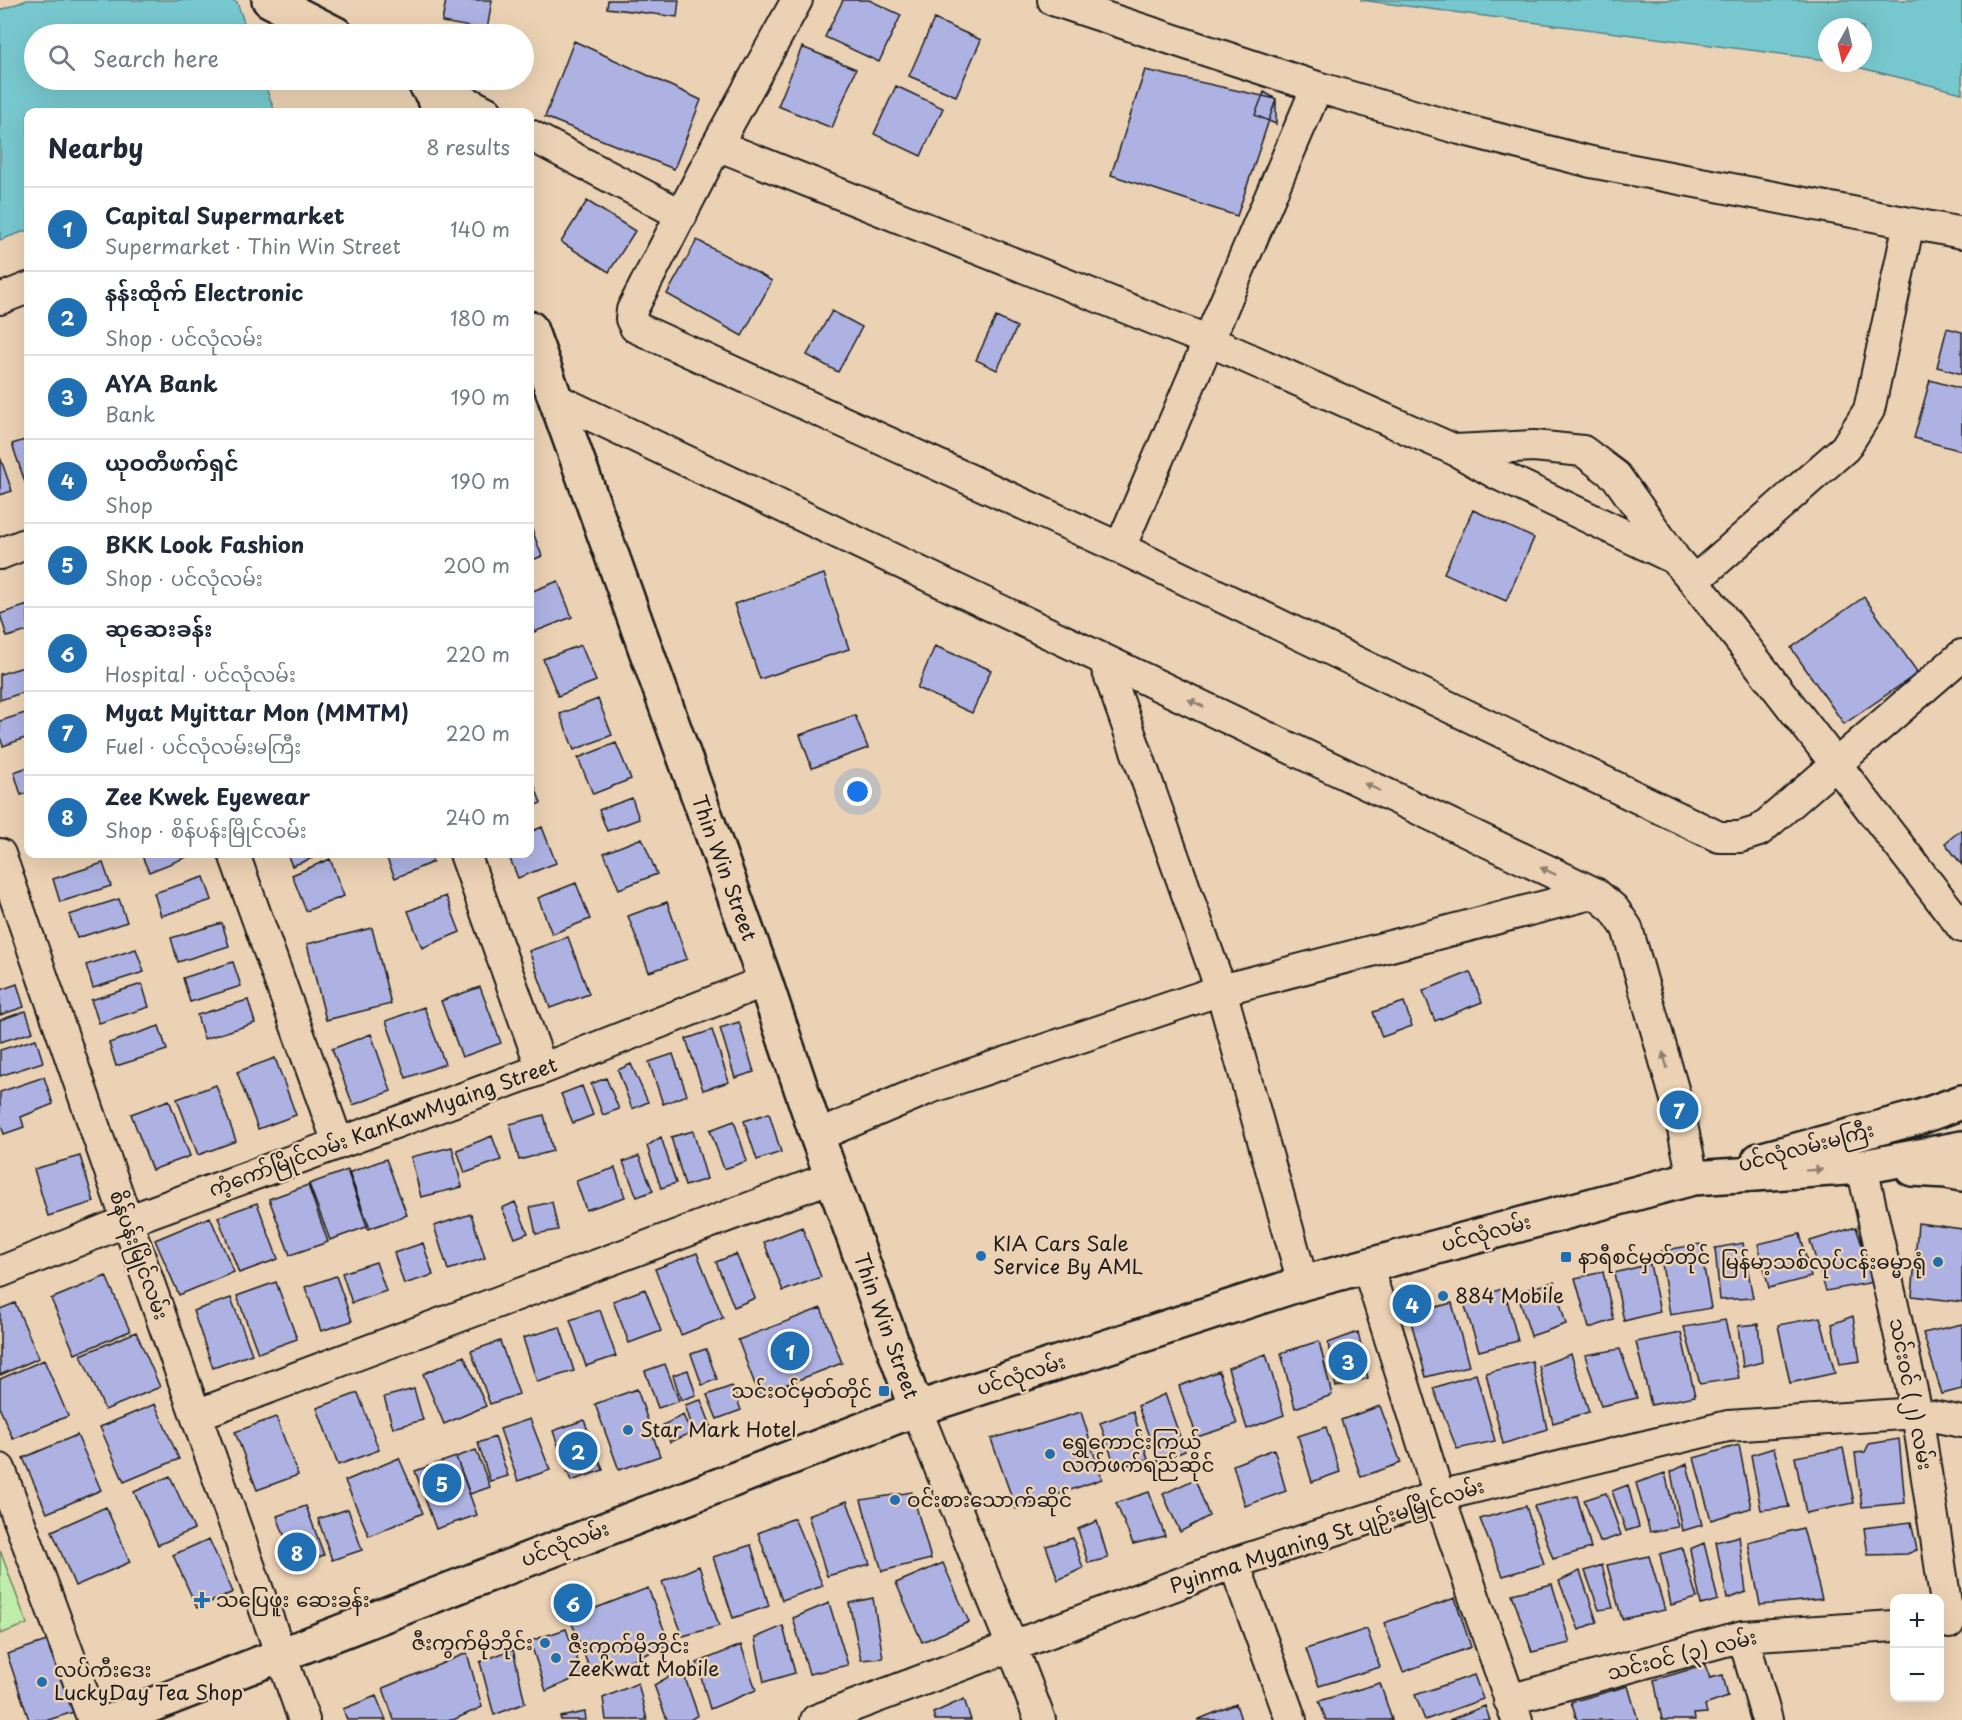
<!DOCTYPE html>
<meta charset="utf-8">
<style>
body{margin:0;font-family:"Playpen Sans","Noto Sans Myanmar",sans-serif;background:#f6f6f7;color:#1f2937}
.controls{position:absolute;right:18px;bottom:18px;display:grid;overflow:hidden;border-radius:12px;box-shadow:0 6px 24px #0002}
.controls button{width:54px;height:54px;display:grid;place-items:center;padding:0;border:0;border-bottom:2px solid #e0e1e3;background:#fff;color:#1f2937;font:30px sans-serif}
.compass{position:absolute;left:1818px;top:18px;width:54px;height:54px;border-radius:50%;background:#fff;box-shadow:0 6px 24px #0002;rotate:188deg}
.you{position:absolute;left:858px;top:792px;width:21px;height:21px;margin:-15px;border:4px solid #fff;border-radius:50%;background:#1a73e8;box-shadow:0 0 0 9px #1a73e833}
.badge{display:grid;place-items:center;width:39px;height:39px;border-radius:50%;background:#1f6fb2;color:#fff;font-size:20px;font-weight:700}
.pin{position:absolute;translate:-50% -50%;border:3px solid #fff;box-shadow:0 2px 6px #0006}
.list{margin:0;padding:0;list-style:none}
h2{display:flex;justify-content:space-between;align-items:center;height:78px;margin:0;padding:0 24px;font-size:26px}
h2 small{font-size:20px;font-weight:400;color:#747a83}
.list li{display:grid;grid-template-columns:39px 1fr auto;gap:18px;align-items:center;box-sizing:border-box;height:84px;padding:0 24px;border-top:2px solid #e0e1e3}
.list b{display:block;font-size:22px;white-space:nowrap}
.list p{margin:0;font-size:20px;white-space:nowrap;color:#747a83}
.list em{font-size:20px;font-style:normal;color:#747a83}
.icon{flex:none;width:33px;height:33px;fill:none;stroke:currentColor;stroke-width:2;stroke-linecap:round;stroke-linejoin:round}
.map{position:relative;flex:none;width:1962px;height:1720px;overflow:hidden}
.search{position:absolute;background:#fff;box-shadow:0 6px 24px #0002;left:24px;top:24px;width:510px;height:66px;display:flex;align-items:center;gap:15px;box-sizing:border-box;padding:0 21px;border-radius:33px;color:#747a83;font-size:22px}
.panel{position:absolute;background:#fff;box-shadow:0 6px 24px #0002;left:24px;top:108px;width:510px;height:750px;border-radius:12px}
.map>svg:first-child{display:block}
.green{fill:#bfedab;stroke:#6e8464;stroke-width:1.5}
.water{fill:#77c8ce;stroke:#538387;stroke-width:1.5}
.building{fill:#adb2e3;stroke:#1c1c1c;stroke-width:1.5}
.lines{fill:none;stroke-linecap:round;stroke-linejoin:round}
.minor-casing{stroke:#1c1c1c;stroke-width:34}
.major-casing{stroke:#1c1c1c;stroke-width:38}
.minor{stroke:#ecd2b4;stroke-width:30}
.major{stroke:#ecd2b4;stroke-width:33}
.oneway{fill:#8e8070}
.poi-dot{fill:#1f6fb2;stroke:#ecd2b4;stroke-width:2}
.labels{text-anchor:middle;stroke-width:5;stroke-linejoin:round;paint-order:stroke}
.street-label{font-size:20px;fill:#1c1c1c;stroke:#ecd2b4}
.poi-label{font-size:20px;fill:#1c1c1c;stroke:#ecd2b4;text-anchor:start}
</style>
<div class="map">
<svg width="1962" height="1720" viewBox="0 0 1962 1720">
<rect width="100%" height="100%" fill="#ecd2b4"/>
<filter id="ink" filterUnits="userSpaceOnUse"><feTurbulence type="fractalNoise" baseFrequency=".0167" numOctaves="2"/><feDisplacementMap in="SourceGraphic" scale="12" xChannelSelector="R" yChannelSelector="G"/><feConvolveMatrix kernelMatrix="1 2 1 2 8 2 1 2 1" color-interpolation-filters="sRGB"/></filter>
<g filter="url(#ink)">
<!-- green -->
<path class="green" d="M0,1550L27,1624L0,1634Z"/>
<!-- water -->
<path class="water" d="M27,0H232L237,2L248,34H34V80H263L275,112H28V230L0,240V10Z
M1360,0H1962V93L1841,63H1863V27H1827V60Z"/>
<!-- building -->
<path class="building" d="M446,0H492L487,30L442,22Z
M608,0H679L677,17L607,8Z
M843,0H869L901,15L879,62L825,37Z
M934,19L981,40L956,96L909,76Z
M574,41L701,100L674,169L545,117Z
M802,47L856,69L832,128L778,106Z
M1145,70L1276,99L1237,216L1111,175Z
M896,86L943,108L921,156L874,134Z
M1264,92L1276,99V124L1255,115Z
M587,201L635,231L609,272L561,242Z
M697,240L772,281L742,336L667,294Z
M832,311L862,327L838,372L807,355Z
M996,317L1017,327L997,370L976,360Z
M1947,328L1962,332V374L1937,367Z
M1930,380L1962,389V451L1914,438Z
M28,439V484L26,485L12,444Z
M0,457L12,491L0,495Z
M1473,510L1534,538L1506,601L1444,573Z
M530,524L542,556L530,561Z
M824,574L849,649L760,679L734,604Z
M558,581L572,617L534,632L530,620V592Z
M1864,597L1918,673L1844,724L1791,648Z
M28,605V631L7,637L0,614Z
M581,645L596,681L558,696L543,659Z
M935,646L991,670L972,713L917,688Z
M27,666L28,691L0,700V674Z
M598,699L612,735L574,750L560,714Z
M28,712V737L3,746L0,737V721Z
M855,715L868,748L812,768L800,735Z
M616,743L631,779L593,794L578,758Z
M28,767V793L21,795L14,772Z
M530,773L541,803L530,807Z
M632,798L639,819L607,831L599,810Z
M542,827L556,863L518,878L508,854H530V832Z
M1962,829V865L1945,843Z
M642,838L657,874L619,889L604,853Z
M141,854H185L187,857L149,872Z
M287,854H323L292,866Z
M385,854H429L433,862L395,878Z
M330,859L344,896L306,911L292,875Z
M103,863L111,886L60,902L53,879Z
M204,877L212,900L161,916L154,893Z
M576,883L590,919L552,934L538,898Z
M446,896L460,932L422,948L408,911Z
M119,899L127,922L77,938L69,915Z
M667,902L687,959L649,972L628,916Z
M222,923L229,946L178,962L171,938Z
M372,928L391,1004L326,1020L307,944Z
M568,937L589,994L550,1008L529,951Z
M136,949L144,972L93,988L86,965Z
M233,962L241,986L190,1002L183,978Z
M1470,972L1482,1002L1435,1021L1423,991Z
M17,984L24,1007L0,1015V990Z
M142,984L149,1007L99,1023L91,1000Z
M480,987L501,1043L462,1057L441,1001Z
M248,1000L255,1023L204,1039L197,1015Z
M1404,1002L1412,1026L1382,1037L1373,1012Z
M424,1007L445,1064L406,1078L386,1021Z
M26,1011L33,1032L0,1042V1020Z
M739,1022L754,1072L735,1078L720,1028Z
M159,1026L167,1050L116,1066L109,1043Z
M712,1030L729,1082L703,1090L686,1039Z
M371,1034L391,1091L353,1105L332,1049Z
M36,1039L43,1062L0,1076V1050Z
M673,1054L687,1095L663,1104L649,1062Z
M275,1058L296,1115L258,1129L237,1072Z
M631,1064L648,1102L632,1109L618,1070Z
M44,1077L53,1104L21,1117L24,1127L4,1134L0,1123V1092Z
M606,1078L619,1109L603,1115L591,1084Z
M216,1085L236,1141L198,1155L177,1099Z
M582,1086L593,1115L573,1123L561,1094Z
M169,1100L190,1156L152,1170L131,1114Z
M769,1113L781,1152L757,1160L744,1121Z
M544,1115L553,1151L519,1160L510,1124Z
M734,1121L747,1161L724,1169L710,1130Z
M693,1131L707,1179L685,1186L671,1137Z
M492,1136L501,1160L465,1173L457,1150Z
M661,1137L676,1183L661,1188L647,1146Z
M452,1147L462,1187L421,1197L411,1157Z
M80,1156L94,1202L48,1216L34,1169Z
M639,1156L653,1191L637,1197L623,1162Z
M386,1159L407,1215L368,1229L348,1173Z
M615,1168L625,1197L586,1210L576,1181Z
M348,1170L369,1226L330,1240L309,1184Z
M308,1185L328,1242L290,1255L269,1199Z
M515,1202L528,1233L515,1238L502,1208Z
M552,1202L558,1230L536,1234L530,1207Z
M257,1203L278,1259L239,1273L218,1217Z
M471,1214L485,1258L448,1270L434,1226Z
M210,1217L234,1272L179,1295L155,1240Z
M1918,1223L1962,1229V1302L1912,1296Z
M802,1227L821,1277L783,1291L764,1242Z
M1856,1227L1874,1282L1826,1291L1810,1241Z
M1800,1234L1811,1277L1769,1288L1758,1244Z
M423,1243L433,1275L404,1284L394,1253Z
M1743,1243L1753,1298L1720,1300L1715,1248Z
M1700,1244L1711,1308L1670,1315L1660,1251Z
M697,1253L723,1318L681,1335L655,1269Z
M736,1254L755,1298L734,1307L716,1262Z
M376,1262L386,1291L352,1303L342,1273Z
M1650,1264L1660,1312L1624,1321L1614,1273Z
M1603,1272L1614,1320L1589,1328L1575,1278Z
M106,1276L130,1331L75,1354L51,1299Z
M336,1276L352,1321L321,1331L305,1287Z
M276,1282L297,1339L258,1353L237,1296Z
M1554,1282L1566,1324L1531,1336L1517,1292Z
M1504,1288L1518,1341L1479,1351L1464,1303Z
M645,1289L661,1331L629,1343L613,1301Z
M231,1298L252,1354L213,1368L193,1311Z
M15,1303L39,1358L0,1375V1309Z
M1452,1303L1469,1366L1426,1377L1409,1314Z
M821,1308L842,1363L759,1395L738,1340Z
M600,1310L616,1356L586,1366L570,1320Z
M1853,1316L1860,1361L1840,1364L1832,1324Z
M1820,1317L1835,1373L1790,1383L1778,1325Z
M1725,1320L1739,1378L1700,1384L1684,1327Z
M1758,1324L1762,1362L1743,1367L1738,1326Z
M1962,1324V1389L1942,1394L1923,1333Z
M560,1327L574,1371L537,1382L523,1338Z
M136,1332L160,1387L105,1410L81,1355Z
M1358,1332L1368,1378L1336,1387L1328,1343Z
M1681,1333L1695,1396L1651,1405L1636,1342Z
M500,1341L519,1394L490,1404L471,1351Z
M1319,1341L1332,1395L1295,1408L1281,1353Z
M706,1349L717,1379L702,1385L691,1354Z
M1620,1349L1637,1398L1601,1406L1585,1355Z
M1266,1354L1284,1415L1247,1429L1228,1368Z
M1571,1354L1589,1412L1553,1423L1539,1366Z
M464,1356L486,1406L444,1424L423,1374Z
M44,1360L68,1416L13,1439L0,1409V1379Z
M1532,1361L1547,1429L1503,1444L1486,1373Z
M665,1364L679,1401L658,1408L645,1371Z
M688,1370L696,1395L681,1400L673,1375Z
M1219,1371L1237,1424L1197,1437L1179,1386Z
M1476,1374L1495,1441L1457,1449L1433,1388Z
M732,1386L741,1410L717,1419L707,1395Z
M414,1389L423,1420L393,1428L384,1397Z
M637,1389L660,1456L619,1470L595,1404Z
M358,1393L379,1450L338,1465L317,1408Z
M1165,1394L1185,1451L1158,1462L1138,1406Z
M701,1400L711,1426L694,1432L685,1405Z
M155,1404L179,1459L124,1482L100,1427Z
M1380,1406L1401,1463L1361,1477L1341,1420Z
M1133,1411L1148,1459L1116,1468L1100,1423Z
M1081,1412L1102,1479L1016,1509L991,1439Z
M683,1415L691,1433L670,1442L663,1425Z
M276,1417L298,1475L257,1490L235,1432Z
M530,1419L550,1470L518,1481L500,1429Z
M584,1420L603,1470L571,1481L553,1431Z
M1326,1427L1340,1472L1312,1482L1298,1436Z
M77,1435L101,1490L47,1513L23,1458Z
M495,1437L508,1476L490,1481L478,1443Z
M1899,1439L1905,1503L1862,1507L1855,1453L1865,1452L1869,1444Z
M1739,1445L1751,1508L1711,1520L1694,1458Z
M1774,1448L1789,1507L1761,1510L1751,1455Z
M1843,1448L1854,1503L1806,1513L1795,1457Z
M1274,1449L1286,1491L1245,1506L1233,1465Z
M476,1450L490,1487L470,1494L456,1457Z
M456,1457L477,1515L436,1529L415,1471Z
M399,1458L423,1513L369,1536L345,1481Z
M1687,1464L1702,1525L1682,1531L1671,1472Z
M1665,1473L1678,1527L1650,1532L1636,1483Z
M170,1476L194,1529L158,1545L134,1492Z
M1195,1479L1209,1516L1180,1532L1163,1494Z
M1628,1485L1639,1527L1626,1531L1612,1491Z
M912,1492L931,1559L882,1571L861,1500Z
M1149,1492L1165,1536L1133,1544L1116,1503Z
M1606,1493L1621,1535L1600,1542L1584,1500Z
M1577,1496L1591,1548L1553,1559L1534,1506Z
M847,1501L870,1564L827,1576L808,1515Z
M306,1506L324,1555L295,1565L277,1516Z
M1526,1506L1544,1564L1503,1576L1480,1519Z
M106,1507L130,1562L75,1586L52,1531Z
M348,1509L362,1550L332,1560L318,1519Z
M794,1518L823,1586L782,1600L758,1533Z
M1097,1521L1108,1558L1088,1563L1078,1529Z
M1911,1522L1917,1550L1907,1554L1868,1555L1864,1528Z
M1803,1528L1822,1599L1760,1605L1748,1542Z
M1739,1536L1746,1592L1727,1599L1716,1542Z
M1073,1538L1083,1568L1058,1580L1046,1546Z
M209,1539L233,1592L197,1608L173,1555Z
M1704,1543L1718,1600L1701,1605L1690,1549Z
M751,1545L769,1606L733,1618L713,1557Z
M1682,1548L1697,1598L1671,1605L1660,1554Z
M1649,1556L1665,1610L1622,1619L1607,1565Z
M943,1563L969,1622L922,1642L896,1583Z
M1602,1565L1613,1608L1599,1610L1585,1571Z
M699,1566L719,1626L683,1636L662,1582Z
M1580,1571L1597,1622L1579,1630L1559,1581Z
M1552,1584L1570,1643L1532,1652L1512,1594Z
M648,1588L670,1645L592,1675L570,1618Z
M873,1598L883,1658L861,1660L849,1603Z
M1455,1598L1471,1647L1403,1672L1384,1623Z
M829,1603L848,1665L809,1674L793,1618Z
M783,1626L795,1673L764,1682L755,1638Z
M566,1629L583,1675L546,1691L530,1641Z
M1367,1629L1380,1667L1319,1686L1306,1649Z
M53,1639L77,1711L48,1720H29L7,1654Z
M741,1645L756,1690L710,1709L697,1663Z
M513,1649L525,1703L494,1715L480,1662Z
M467,1653L482,1707L453,1720H394L383,1688Z
M1705,1665L1710,1678L1723,1675L1728,1697L1705,1705L1707,1713L1694,1714L1695,1720H1662L1654,1680Z
M682,1669L698,1715L690,1720H667L654,1685Z
M1474,1675L1483,1699L1425,1720L1415,1695Z
M638,1683L647,1720H606L603,1698Z
M1380,1683L1392,1720H1326L1319,1701Z
M1628,1686L1638,1720H1577L1571,1702Z
M376,1696L386,1720H347L343,1709Z
M964,1699L971,1720H935L933,1713Z
M1236,1704L1241,1720H1197Z
M1485,1706L1490,1720H1449Z
M585,1712L586,1720H561L560,1717Z"/>
<g class="lines">
<defs>
<path id="minor" d="M797,0L717,145L632,310L631,319L635,327L1120,548L1719,837H1740L1759,831L1962,655
M1053,0L1317,87L1460,129L1591,162L1962,233
M424,80L487,112
M530,135L682,215
M717,145L1209,341L1455,450L1495,473L1675,559L1694,581L1962,927
M0,299L28,288
M554,398L1595,893L1614,909L1627,928L1679,1110L1693,1178
M1455,450L1534,446L1583,451L1616,476L1673,556
M1120,548L1317,87
M0,554L28,543
M1694,581L1845,448L1869,410L1909,223
M1104,660L1221,990L1303,1283
M0,854L127,1221L304,1720
M234,854L338,1143
M465,854L542,1069
M817,1136L930,1088L1221,990L1595,893
M1862,1167L1917,1413L1949,1623
M1367,1265L1439,1496L1517,1720
M0,1272L127,1221L542,1069L765,981
M916,1409L1012,1646L1040,1720
M196,1415L832,1177
M0,1469L93,1720
M1234,1563L1291,1720
M1743,1636L1767,1720
M1509,1700L1743,1636L1894,1626
M816,1720L1234,1563L1439,1496L1728,1426L1917,1413L1962,1422"/>
<path id="major" d="M269,0L336,34
M423,80L443,112
M530,328L765,981L817,1136L916,1409
M1759,1160L1920,1117L1962,1102
M1912,1169L1947,1171L1962,1174
M113,1720L916,1409L1303,1283L1693,1178L1862,1167L1962,1148"/>
</defs>
<!-- minor casing -->
<use href="#minor" class="minor-casing"/>
<!-- major casing -->
<use href="#major" class="major-casing"/>
<!-- minor -->
<use href="#minor" class="minor"/>
<!-- major -->
<use href="#major" class="major"/>
</g>
<!-- one-way arrows -->
<defs><path id="oneway-solid" d="M-6-.8H1V-3.2L6.5 0L1 3.2V.8H-6Z" transform="scale(1.5)"/></defs>
<g class="oneway">
<use href="#oneway-solid" transform="translate(1196 703) rotate(-155)"/>
<use href="#oneway-solid" transform="translate(1372 787) rotate(-155)"/>
<use href="#oneway-solid" transform="translate(1548 871) rotate(-155)"/>
<use href="#oneway-solid" transform="translate(1665 1060) rotate(-106)"/>
<use href="#oneway-solid" transform="translate(1814 1170) rotate(-4)"/>
</g>
</g>
<!-- markers -->
<g class="poi-dot">
<circle cx="981" cy="1256" r="6"/>
<rect x="1560" y="1251" width="12" height="12" rx="3"/>
<circle cx="1938" cy="1262" r="6"/>
<circle cx="1443" cy="1296" r="6"/>
<rect x="878" y="1385" width="12" height="12" rx="3"/>
<circle cx="628" cy="1430" r="6"/>
<circle cx="1050" cy="1454" r="6"/>
<circle cx="895" cy="1500" r="6"/>
<path d="M199 1591h6v6h6v6h-6v6h-6v-6h-6v-6h6z"/>
<circle cx="545" cy="1643" r="6"/>
<circle cx="556" cy="1658" r="6"/>
<circle cx="42" cy="1682" r="6"/>
</g>
<g class="labels">
<!-- street labels -->
<g class="street-label">
<text transform="translate(724 868) rotate(70)" y="7">Thin Win Street</text>
<text transform="translate(383 1127) rotate(-20)" y="7">ကံ့ကော်မြိုင်လမ်း KanKawMyaing Street</text>
<text transform="translate(1806 1147) rotate(-15)" y="7">ပင်လုံလမ်းမကြီး</text>
<text transform="translate(1486 1233) rotate(-15)" y="7">ပင်လုံလမ်း</text>
<text transform="translate(139 1255) rotate(70)" y="7">စိန်ပန်းမြိုင်လမ်း</text>
<text transform="translate(886 1326) rotate(70)" y="7">Thin Win Street</text>
<text transform="translate(1021 1375) rotate(-18)" y="7">ပင်လုံလမ်း</text>
<text transform="translate(1911 1394) rotate(79)" y="7">သင်းဝင် (၂) လမ်း</text>
<text transform="translate(1327 1536) rotate(-18)" y="7">Pyinma Myaning St ပျဉ်းမမြိုင်လမ်း</text>
<text transform="translate(565 1544) rotate(-21)" y="7">ပင်လုံလမ်း</text>
<text transform="translate(1682 1655) rotate(-14)" y="7">သင်းဝင် (၃) လမ်း</text>
</g>
<!-- poi labels -->
<g class="poi-label">
<text x="993" y="1251">KIA Cars Sale<tspan x="993" dy="23">Service By AML</tspan></text>
<text x="1578" y="1264">နာရီစင်မှတ်တိုင်</text>
<text x="1926" y="1269" text-anchor="end">မြန်မာ့သစ်လုပ်ငန်းဓမ္မာရုံ</text>
<text x="1455" y="1303">884 Mobile</text>
<text x="872" y="1398" text-anchor="end">သင်းဝင်မှတ်တိုင်</text>
<text x="640" y="1437">Star Mark Hotel</text>
<text x="1062" y="1449">ရွှေကောင်းကြွယ်<tspan x="1062" dy="23">လက်ဖက်ရည်ဆိုင်</tspan></text>
<text x="907" y="1507">ဝင်းစားသောက်ဆိုင်</text>
<text x="216" y="1607">သပြေဖူး ဆေးခန်း</text>
<text x="533" y="1650" text-anchor="end">ဇီးကွက်မိုဘိုင်း</text>
<text x="568" y="1653">ဇီးကွက်မိုဘိုင်း<tspan x="568" dy="23">ZeeKwat Mobile</tspan></text>
<text x="54" y="1677">လပ်ကီးဒေး<tspan x="54" dy="23">LuckyDay Tea Shop</tspan></text>
</g>
</g>
</svg>
<div class="controls">
<button>+</button>
<button>−</button>
</div>
<svg class="compass" viewBox="-18 -18 36 36"><path d="M0-13l5 13h-10z" fill="#e53935"/><path d="M0 13l5-13h-10z" fill="#747a83"/></svg>
<div class="you"></div>
<div class="pin badge" style="left:790px;top:1351px">1</div>
<div class="pin badge" style="left:578px;top:1451px">2</div>
<div class="pin badge" style="left:1348px;top:1361px">3</div>
<div class="pin badge" style="left:1412px;top:1304px">4</div>
<div class="pin badge" style="left:442px;top:1483px">5</div>
<div class="pin badge" style="left:573px;top:1603px">6</div>
<div class="pin badge" style="left:1679px;top:1110px">7</div>
<div class="pin badge" style="left:297px;top:1552px">8</div>
<div class="search"><svg class="icon" aria-label="search" viewBox="0 0 24 24"><circle cx="10" cy="10" r="6"/><path d="M15 15l6 6"/></svg>Search here</div>
<section class="panel">
<h2>Nearby<small>8 results</small></h2>
<ul class="list">
<li><span class="badge">1</span><div><b>Capital Supermarket</b><p>Supermarket · Thin Win Street</p></div><em>140 m</em></li>
<li><span class="badge">2</span><div><b>နန်းထိုက် Electronic</b><p>Shop · ပင်လုံလမ်း</p></div><em>180 m</em></li>
<li><span class="badge">3</span><div><b>AYA Bank</b><p>Bank</p></div><em>190 m</em></li>
<li><span class="badge">4</span><div><b>ယုဝတီဖက်ရှင်</b><p>Shop</p></div><em>190 m</em></li>
<li><span class="badge">5</span><div><b>BKK Look Fashion</b><p>Shop · ပင်လုံလမ်း</p></div><em>200 m</em></li>
<li><span class="badge">6</span><div><b>ဆုဆေးခန်း</b><p>Hospital · ပင်လုံလမ်း</p></div><em>220 m</em></li>
<li><span class="badge">7</span><div><b>Myat Myittar Mon (MMTM)</b><p>Fuel · ပင်လုံလမ်းမကြီး</p></div><em>220 m</em></li>
<li><span class="badge">8</span><div><b>Zee Kwek Eyewear</b><p>Shop · စိန်ပန်းမြိုင်လမ်း</p></div><em>240 m</em></li>
</ul>
</section>
</div>
